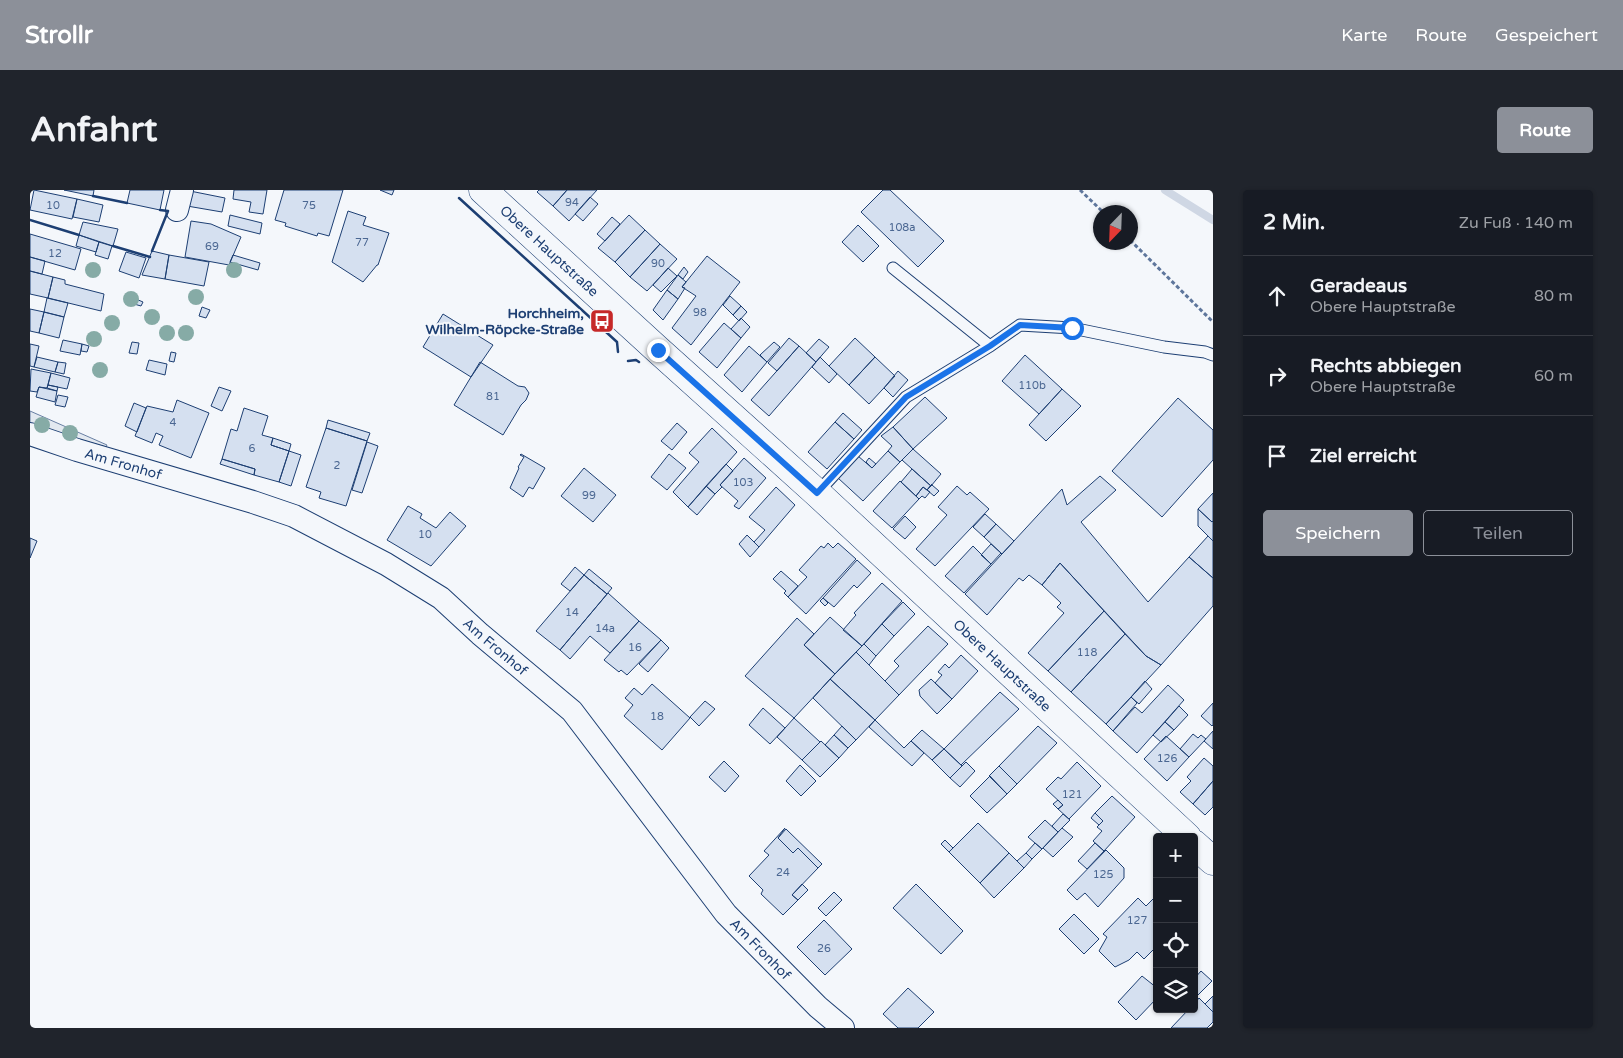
<!DOCTYPE html>
<html lang="de">
<meta charset="utf-8">
<style>
body{margin:0;font-family:"Varela Round",sans-serif;background:#20242c;color:#f1f3f6}
.controls{position:absolute;right:15px;bottom:15px;display:grid;overflow:hidden;border-radius:5px;box-shadow:0 1px 4px #0004}
.controls button{width:45px;height:45px;display:grid;place-items:center;padding:0;border:0;border-bottom:1px solid #363941;background:#171b24;color:#f1f3f6;font:25px sans-serif}
.compass{position:absolute;left:1063px;top:15px;width:45px;height:45px;border-radius:50%;background:#171b24;box-shadow:0 1px 4px #0004;rotate:203deg}
.stop{position:absolute;width:15px;height:15px;margin:-11px;border:4px solid #1a73e8;border-radius:50%;background:#fff}
.stop.end{background:#1a73e8;border-color:#fff;box-shadow:0 1px 5px #0008}
.list{margin:0;padding:0;list-style:none}
h2{display:flex;justify-content:space-between;align-items:center;height:65px;margin:0;padding:0 20px;font-size:21px}
h2 small{font-size:16px;font-weight:400;color:#9ea1a6}
.list li{display:grid;grid-template-columns:32px 1fr auto;gap:15px;align-items:center;box-sizing:border-box;height:80px;padding:0 20px;border-top:1px solid #363941}
.list b{display:block;font-size:19px;white-space:nowrap}
.list p{margin:0;font-size:16px;white-space:nowrap;color:#9ea1a6}
.list em{font-size:16px;font-style:normal;color:#9ea1a6}
.actions{display:flex;gap:10px;padding:15px 20px}
.actions a{flex:1;padding:11px 0;border:1px solid #8c9099;border-radius:5px;text-align:center;font-size:18px;color:#8c9099}
.actions .main{background:#8c9099;color:#fff}
.icon{flex:none;width:28px;height:28px;fill:none;stroke:currentColor;stroke-width:2;stroke-linecap:round;stroke-linejoin:round}
.map{position:relative;flex:none;width:1183px;height:838px;overflow:hidden;border-radius:5px}
header{display:flex;align-items:center;gap:30px;box-sizing:border-box;height:70px;padding:0 25px;background:#8c9099;color:#fff}
header strong{font-size:24px}
nav{display:flex;gap:28px;margin-inline-start:auto;font-size:18px}
.intro{display:flex;align-items:center;justify-content:space-between;box-sizing:border-box;height:120px;padding:0 30px}
h1{margin:0;font-size:35px}
.button{padding:12px 22px;border-radius:5px;background:#8c9099;color:#fff;font-size:18px;font-weight:700}
main{display:flex;gap:30px;padding:0 30px}
aside{flex:1;background:#171b24;border-radius:5px;box-shadow:0 1px 4px #0004}
.map>svg:first-child{display:block}
.green{fill:#e3e9f0;stroke:#687fa3}
.lines{fill:none;stroke-linecap:round;stroke-linejoin:round}
.stream{stroke:#cfd7e4;stroke-width:8}
.building{fill:#d5e0f0;stroke:#1d3f73}
.service-casing{stroke:#1d3f73;stroke-width:13}
.minor-casing{stroke:#1d3f73;stroke-width:24}
.secondary-casing{stroke:#1d3f73;stroke-width:29}
.path{stroke:#5e769c;stroke-width:3;stroke-dasharray:4 2.5;stroke-linecap:butt}
.service{stroke:#f4f7fb;stroke-width:11}
.minor{stroke:#f4f7fb;stroke-width:22}
.secondary{stroke:#f4f7fb;stroke-width:28}
.wall{stroke:#1d3f73;stroke-width:2.5}
.tree{fill:#86aba6}
.route{stroke:#1a73e8;stroke-width:6}
.labels{text-anchor:middle;stroke-width:4;stroke-linejoin:round;paint-order:stroke}
.number-label{font-size:11px;fill:#4b6792}
.street-label{font-size:14px;fill:#1d3f73;stroke:#f4f7fb}
.poi-label{font-size:14px;font-weight:bold;fill:#1d3f73;stroke:#f4f7fb;text-anchor:end}
</style>
<header>
<strong>Strollr</strong>
<nav><a>Karte</a><a>Route</a><a>Gespeichert</a></nav>
</header>
<div class="intro"><h1>Anfahrt</h1><a class="button">Route</a></div>
<main>
<div class="map">
<svg width="1183" height="838" viewBox="0 0 1183 838">
<rect width="100%" height="100%" fill="#f4f7fb"/>
<!-- green -->
<path class="green" d="M0,221L77,255L76,257L0,235Z"/>
<g class="lines">
<!-- stream -->
<path class="stream" d="M1135,0L1183,30"/>
</g>
<!-- building -->
<path class="building" d="M4,0L47,9L42,29L0,20Z
M34,0H64L63,6Z
M100,0H134L130,20L97,13Z
M204,0H237L233,24L219,22L221,12L203,9Z
M254,0H313L299,46L288,43L287,46L255,36L256,33L245,30Z
M350,0H364L362,5Z
M509,0H537L523,16L507,2Z
M537,0H567L539,31L523,16Z
M853,0H860L914,51L888,77L831,22Z
M160,1L195,8L192,22L157,16Z
M560,7L568,14L553,31L545,24Z
M47,9L73,15L69,32L43,27Z
M318,21L336,27L333,35L359,43L348,75H347L333,92L302,72Z
M200,25L232,33L230,44L198,36Z
M599,25L615,40L585,72L568,58Z
M582,27L590,34L575,51L567,44Z
M161,31L181,34L211,47L199,75L155,67Z
M53,32L88,39L83,56L49,45Z
M828,35L849,56L833,72L812,52Z
M615,40L630,54L600,87L585,72Z
M0,44L51,59L45,80L0,67Z
M49,45L69,52L66,62L46,56Z
M69,52L82,56L78,69L65,65Z
M630,54L647,69L617,101L600,87Z
M122,61L139,65L135,89L112,85Z
M96,62L116,68L109,88L89,81Z
M139,65L179,72L174,96L135,89Z
M203,65L230,73L228,80L200,72Z
M677,66L710,92L661,155L642,138L666,106L652,97Z
M0,67L15,71L12,84L0,81Z
M654,77L658,82L653,89L648,85Z
M638,78L647,86L631,102L623,95Z
M0,81L23,87L18,108L0,104Z
M648,85L656,92L652,97L655,98L648,109L637,100Z
M23,87L35,90V94L74,104L71,121L18,108Z
M637,100L648,109L633,130L623,120Z
M700,106L711,116L703,125L693,115Z
M17,108L38,113L34,127L14,122Z
M106,109L113,112L111,116L104,114Z
M711,116L717,122L709,131L703,125Z
M172,117L180,120L176,128L169,126Z
M0,119L14,122L9,143L0,141Z
M14,122L34,127L29,148L9,143Z
M413,124L463,155L441,187L393,157Z
M711,128L720,137L711,148L701,139Z
M694,133L711,148L687,178L669,162Z
M759,148L769,156L747,181L738,173Z
M825,148L845,167L819,195L799,176Z
M789,149L799,157L786,172L776,163Z
M33,150L52,154L50,165L30,161Z
M102,152L109,153L107,164L99,163Z
M744,152L750,157L737,172L730,165Z
M0,154L9,156L4,177L0,176Z
M52,154L59,156L57,162L51,161Z
M719,156L737,172L712,202L694,185Z
M769,156L786,172L739,226L721,210Z
M141,162L146,163L144,172L139,171Z
M995,165L1032,199L1009,224L972,191Z
M7,167L28,172L25,182L4,177Z
M790,167L807,184L799,193L782,177Z
M845,167L865,186L839,214L819,195Z
M119,170L137,174L135,185L116,180Z
M28,172L36,173L34,184L25,182Z
M450,172L488,196L495,197L499,203L496,210L491,215L473,245L424,215Z
M1,179L21,183L17,198L9,197L7,202L0,201Z
M868,181L878,190L863,207L854,198Z
M21,183L40,188L37,199L18,195Z
M18,195L28,197L27,201L17,198Z
M9,197L27,201L25,212L6,207Z
M189,197L201,201L192,221L181,216Z
M1032,199L1051,216L1016,251L999,235Z
M28,205L38,207L35,217L25,215Z
M895,207L917,228L883,259L863,237Z
M1148,208L1183,240V270L1132,327L1082,281Z
M147,210L179,223L161,268L129,255L133,246L126,243L122,253L105,246L117,216L143,222Z
M104,213L116,218L107,242L95,236Z
M214,218L238,226L232,245L243,248L241,255L259,261L249,292L224,285L225,279L192,269L201,239L207,241Z
M813,223L832,240L824,249L805,232Z
M298,230L340,243L337,251L296,238Z
M805,232L824,249L797,279L778,262Z
M647,233L657,242L642,260L631,251Z
M863,237L883,259L870,272L858,261L862,256L851,246Z
M296,238L337,251L316,316L289,308L291,302L276,297Z
M682,238L707,262L658,317L643,302L669,272L659,263Z
M243,248L261,254L259,261L241,255Z
M337,252L348,256L332,303L322,300Z
M883,259L911,284L901,296L872,270Z
M259,261L271,265L261,296L249,292Z
M858,261L870,272L833,311L808,288L828,266L842,278Z
M491,264L515,278L503,299L499,297L493,307L480,298L489,278L488,277L494,267L490,265Z
M639,264L656,278L637,300L621,287Z
M714,268L736,288L709,319L704,316L708,311L690,295Z
M839,268L846,274L842,278L836,272Z
M192,269L225,279L224,285L190,274Z
M696,274L703,281L690,295L692,297L685,304L676,296Z
M554,278L586,305L563,332L531,306Z
M882,279L901,296L897,300L893,297L886,306L871,292Z
M1070,286L1086,300L1051,332L1118,412L1159,367L1183,388V416L1131,475L1116,466L1030,373L1012,395L999,385L993,391L989,388L957,425L935,404L1032,299L1037,315Z
M870,291L889,309L862,338L843,321Z
M902,294L897,300L900,302L895,308L892,306L889,309L886,306L893,297L897,300Z
M902,295L909,301L904,306L897,300Z
M676,296L685,304L667,325L658,317Z
M927,296L937,305L940,302L959,319L905,376L886,359L917,325L908,317Z
M746,297L765,315L729,357L724,352L735,340L719,327Z
M1183,303V331L1182,332L1168,319Z
M378,316L392,324L390,328L406,338L420,322L436,336L401,376L357,350Z
M1168,319L1182,332L1183,331V351L1168,336Z
M955,324L966,334L954,347L943,337Z
M875,326L886,337L875,349L863,339Z
M966,334L984,351L972,364L954,347Z
M717,345L729,357L720,367L709,354Z
M1178,346L1183,351V388L1159,367Z
M0,348L7,351L0,368Z
M798,353L803,358L808,353L826,369L776,424L758,407L777,387L769,380L791,356L794,358Z
M961,354L971,363L961,374L951,365Z
M943,356L961,374L934,403L915,386Z
M827,370L841,383L827,398L824,395L804,417L793,408Z
M1030,373L1074,421L1018,481L998,463L1034,423L1027,417L1031,413L1012,395Z
M545,377L554,385L540,401L531,394Z
M559,379L582,398L577,404L554,385Z
M751,381L768,396L758,407L754,403L756,401L743,389Z
M554,385L577,404L530,460L506,441Z
M852,393L872,411L832,456L813,440L826,425L824,423Z
M578,403L609,431L580,463L560,446L540,469L530,460Z
M793,408L798,413L795,416L790,411Z
M873,412L885,424L864,446L852,434Z
M1074,421L1095,444L1041,502L1018,481Z
M800,427L832,456L805,484L774,455Z
M767,428L784,444L774,455L805,484L764,528L715,486Z
M609,431L631,450L597,485L591,480L589,482L574,470Z
M852,434L864,446L846,466L834,454Z
M898,436L918,454L869,505L855,491L869,476L864,471Z
M1095,444L1116,466L1131,475L1076,534L1041,502Z
M631,450L639,458L618,482L609,474Z
M834,454L846,466L839,475L826,462Z
M826,462L869,505L845,530L800,489Z
M931,465L948,481L922,509L905,493L912,485L908,482L915,474L919,478Z
M800,489L845,530L826,550L783,508Z
M901,489L922,509L907,524L890,506L889,500Z
M1115,491L1122,499L1109,514L1101,507Z
M622,494L660,528L632,560L594,526L603,515L595,508L604,498L612,505Z
M1138,495L1154,510L1107,563L1083,541L1105,517L1112,523Z
M970,502L989,519L931,575L914,559Z
M1101,507L1107,513L1083,541L1076,534Z
M675,511L685,519L669,536L660,527Z
M1183,513V535L1182,536L1171,526Z
M1149,516L1158,525L1144,540L1135,532Z
M733,518L755,538L740,554L719,535Z
M764,528L790,552L772,570L747,547Z
M845,530L874,558L881,551L894,563L882,576L839,537Z
M1135,532L1144,540L1131,552L1123,545Z
M812,536L826,550L818,558L804,545Z
M1008,536L1027,553L987,594L969,576Z
M892,540L914,559L902,570L881,551Z
M1183,541V559L1174,551Z
M1163,544L1168,548L1171,545L1176,549L1159,567L1150,559Z
M804,545L818,558L809,568L795,555Z
M1136,546L1159,567L1137,591L1114,569Z
M791,551L809,568L790,587L772,570Z
M914,559L932,576L920,588L902,570Z
M1174,568L1183,576V591L1163,614L1150,602L1161,591L1157,587Z
M694,571L709,586L695,602L679,587Z
M936,572L945,581L930,597L920,588Z
M1047,572L1071,596L1039,629L1028,619L1033,615L1016,599L1028,587L1031,589Z
M770,575L786,591L771,606L756,591Z
M969,576L987,594L977,604L959,586Z
M960,586L977,604L957,623L940,606Z
M1183,591V617L1175,625L1163,614Z
M1082,606L1105,627L1074,661L1063,651L1072,641L1067,637L1073,631L1065,623Z
M1028,610L1033,615L1028,619L1023,614Z
M1065,623L1073,631L1069,635L1061,628Z
M1033,624L1040,630L1028,642L1022,636Z
M1015,630L1028,642L1012,659L998,647Z
M948,633L979,663L950,693L919,662Z
M755,638L748,648L763,663L768,658L788,678L762,705L768,710L753,725L731,704L733,700L719,686L739,665L734,661Z
M1032,638L1043,647L1023,667L1013,658Z
M756,639L792,674L788,678L768,658L763,663L748,648Z
M915,650L923,658L919,662L911,654Z
M1005,653L1012,659L1002,669L996,663Z
M1065,653L1074,661L1057,679L1048,671Z
M1076,660L1094,678V688L1068,717L1055,703L1047,710L1037,700Z
M979,663L994,678L964,708L950,693Z
M996,663L1002,669L994,678L987,671Z
M772,694L778,700L768,710L762,705Z
M886,694L933,741L911,764L863,718Z
M804,702L812,710L796,726L788,718Z
M1127,705V756L1114,769L1107,762L1099,770L1085,777L1069,761L1077,747L1073,744L1108,708L1116,716Z
M1044,724L1069,749L1054,764L1029,739Z
M794,730L822,759L795,785L767,757Z
M1171,781L1182,791L1164,809V789Z
M1112,786L1127,798V808L1106,830L1088,812Z
M878,798L904,822L888,838H868L853,824Z
M1183,806V822L1175,814Z
M1169,808L1183,822V832L1177,838H1141L1159,819H1164V814Z"/>
<g class="lines">
<defs>
<path id="service" d="M863,78L960,156
M787,303L876,207L960,156L990,135L1042,138L1134,157L1175,162L1183,165"/>
<g id="minor">
<path d="M147,20L152,0"/>
<path id="s1" d="M0,244L47,260L223,312L264,326L356,374L411,408L450,444L542,521L696,724L788,817L813,838"/>
</g>
<g id="secondary">
<path id="s2" d="M453,0L628,160L787,303L1157,647"/>
<path d="M1164,654L1183,671"/>
</g>
</defs>
<!-- service casing -->
<use href="#service" class="service-casing"/>
<!-- minor casing -->
<use href="#minor" class="minor-casing"/>
<!-- secondary casing -->
<use href="#secondary" class="secondary-casing"/>
<!-- path -->
<path class="path" d="M1050,0L1073,22
M1100,50L1183,132"/>
<!-- service -->
<use href="#service" class="service"/>
<!-- minor -->
<use href="#minor" class="minor"/>
<!-- secondary -->
<use href="#secondary" class="secondary"/>
<!-- wall -->
<path class="wall" d="M63,6L97,13
M429,8L587,152L588,162
M0,30L49,45
M83,56L120,67
M122,61L138,21L130,20
M598,171L606,170L609,172"/>
</g>
<!-- trees -->
<g class="tree">
<circle cx="63" cy="80" r="8"/>
<circle cx="204" cy="80" r="8"/>
<circle cx="166" cy="107" r="8"/>
<circle cx="101" cy="109" r="8"/>
<circle cx="122" cy="127" r="8"/>
<circle cx="82" cy="133" r="8"/>
<circle cx="137" cy="143" r="8"/>
<circle cx="156" cy="143" r="8"/>
<circle cx="64" cy="149" r="8"/>
<circle cx="70" cy="180" r="8"/>
<circle cx="12" cy="235" r="8"/>
<circle cx="40" cy="243" r="8"/>
</g>
<g class="lines">
<!-- route -->
<path class="route" d="M628,160L787,303L876,207L960,156L990,135L1042,138"/>
</g>
<!-- icons -->
<defs>
<symbol id="bus-square" viewBox="-11 -11 22 22"><rect x="-9" y="-9" width="18" height="18" rx="4" fill="#c62828" stroke="#f4f7fb"/><path d="M-5-6H5V4H4V6H2V4H-2V6H-4V4H-5ZM-3.5-4V0h7V-4ZM-3.5 1.2v1.5H-2V1.2ZM2 1.2v1.5H3.5V1.2Z" fill="#fff"/></symbol>
</defs>
<g fill-rule="evenodd">
<use href="#bus-square" x="558" y="117" width="28" height="28"/>
</g>
<g class="labels">
<!-- number labels -->
<g class="number-label">
<text x="542" y="16">94</text>
<text x="23" y="19">10</text>
<text x="279" y="19">75</text>
<text x="872" y="41">108a</text>
<text x="332" y="56">77</text>
<text x="182" y="60">69</text>
<text x="25" y="67">12</text>
<text x="628" y="77">90</text>
<text x="670" y="126">98</text>
<text x="1002" y="199">110b</text>
<text x="463" y="210">81</text>
<text x="143" y="236">4</text>
<text x="222" y="262">6</text>
<text x="307" y="279">2</text>
<text x="713" y="296">103</text>
<text x="559" y="309">99</text>
<text x="395" y="348">10</text>
<text x="542" y="426">14</text>
<text x="575" y="442">14a</text>
<text x="605" y="461">16</text>
<text x="1057" y="466">118</text>
<text x="627" y="530">18</text>
<text x="1137" y="572">126</text>
<text x="1042" y="608">121</text>
<text x="753" y="686">24</text>
<text x="1073" y="688">125</text>
<text x="1107" y="734">127</text>
<text x="794" y="762">26</text>
</g>
<!-- street labels -->
<g class="street-label">
<text dy="5" stroke="none"><textPath href="#s2" startOffset="90">Obere Hauptstraße</textPath></text>
<text dy="5" stroke="none"><textPath href="#s1" startOffset="98">Am Fronhof</textPath></text>
<text dy="5" stroke="none"><textPath href="#s1" startOffset="518">Am Fronhof</textPath></text>
<text dy="5" stroke="none"><textPath href="#s2" startOffset="704">Obere Hauptstraße</textPath></text>
<text dy="5" stroke="none"><textPath href="#s1" startOffset="922">Am Fronhof</textPath></text>
</g>
<!-- poi labels -->
<g class="poi-label">
<text x="554" y="128">Horchheim,<tspan x="554" dy="16">Wilhelm-Röpcke-Straße</tspan></text>
</g>
</g>
</svg>
<div class="controls">
<button>+</button>
<button>−</button>
<button><svg class="icon" aria-label="locate" viewBox="0 0 24 24"><circle cx="12" cy="12" r="6"/><path d="M12 2v4M12 18v4M2 12h4M18 12h4"/></svg></button>
<button><svg class="icon" aria-label="layers" viewBox="0 0 24 24"><path d="M12 4l9 5-9 5-9-5zM3 14l9 5 9-5"/></svg></button>
</div>
<svg class="compass" viewBox="-18 -18 36 36"><path d="M0-13l5 13h-10z" fill="#e53935"/><path d="M0 13l5-13h-10z" fill="#9ea1a6"/></svg>
<div class="stop" style="left:1042px;top:138px"></div>
<div class="stop end" style="left:628px;top:160px"></div>
</div>
<aside>
<h2>2 Min.<small>Zu Fuß · 140 m</small></h2>
<ul class="list">
<li><svg class="icon" aria-label="ahead" viewBox="0 0 24 24"><path d="M12 20V5M6 11l6-6 6 6"/></svg><div><b>Geradeaus</b><p>Obere Hauptstraße</p></div><em>80 m</em></li>
<li><svg class="icon" aria-label="right" viewBox="0 0 24 24"><path d="M7 20v-9h11M14 6l5 5-5 5"/></svg><div><b>Rechts abbiegen</b><p>Obere Hauptstraße</p></div><em>60 m</em></li>
<li><svg class="icon" aria-label="arrive" viewBox="0 0 24 24"><path d="M6 21V4h12l-3 4 3 4H6"/></svg><div><b>Ziel erreicht</b></div></li>
</ul>
<div class="actions"><a class="main">Speichern</a><a>Teilen</a></div>
</aside>
</main>
